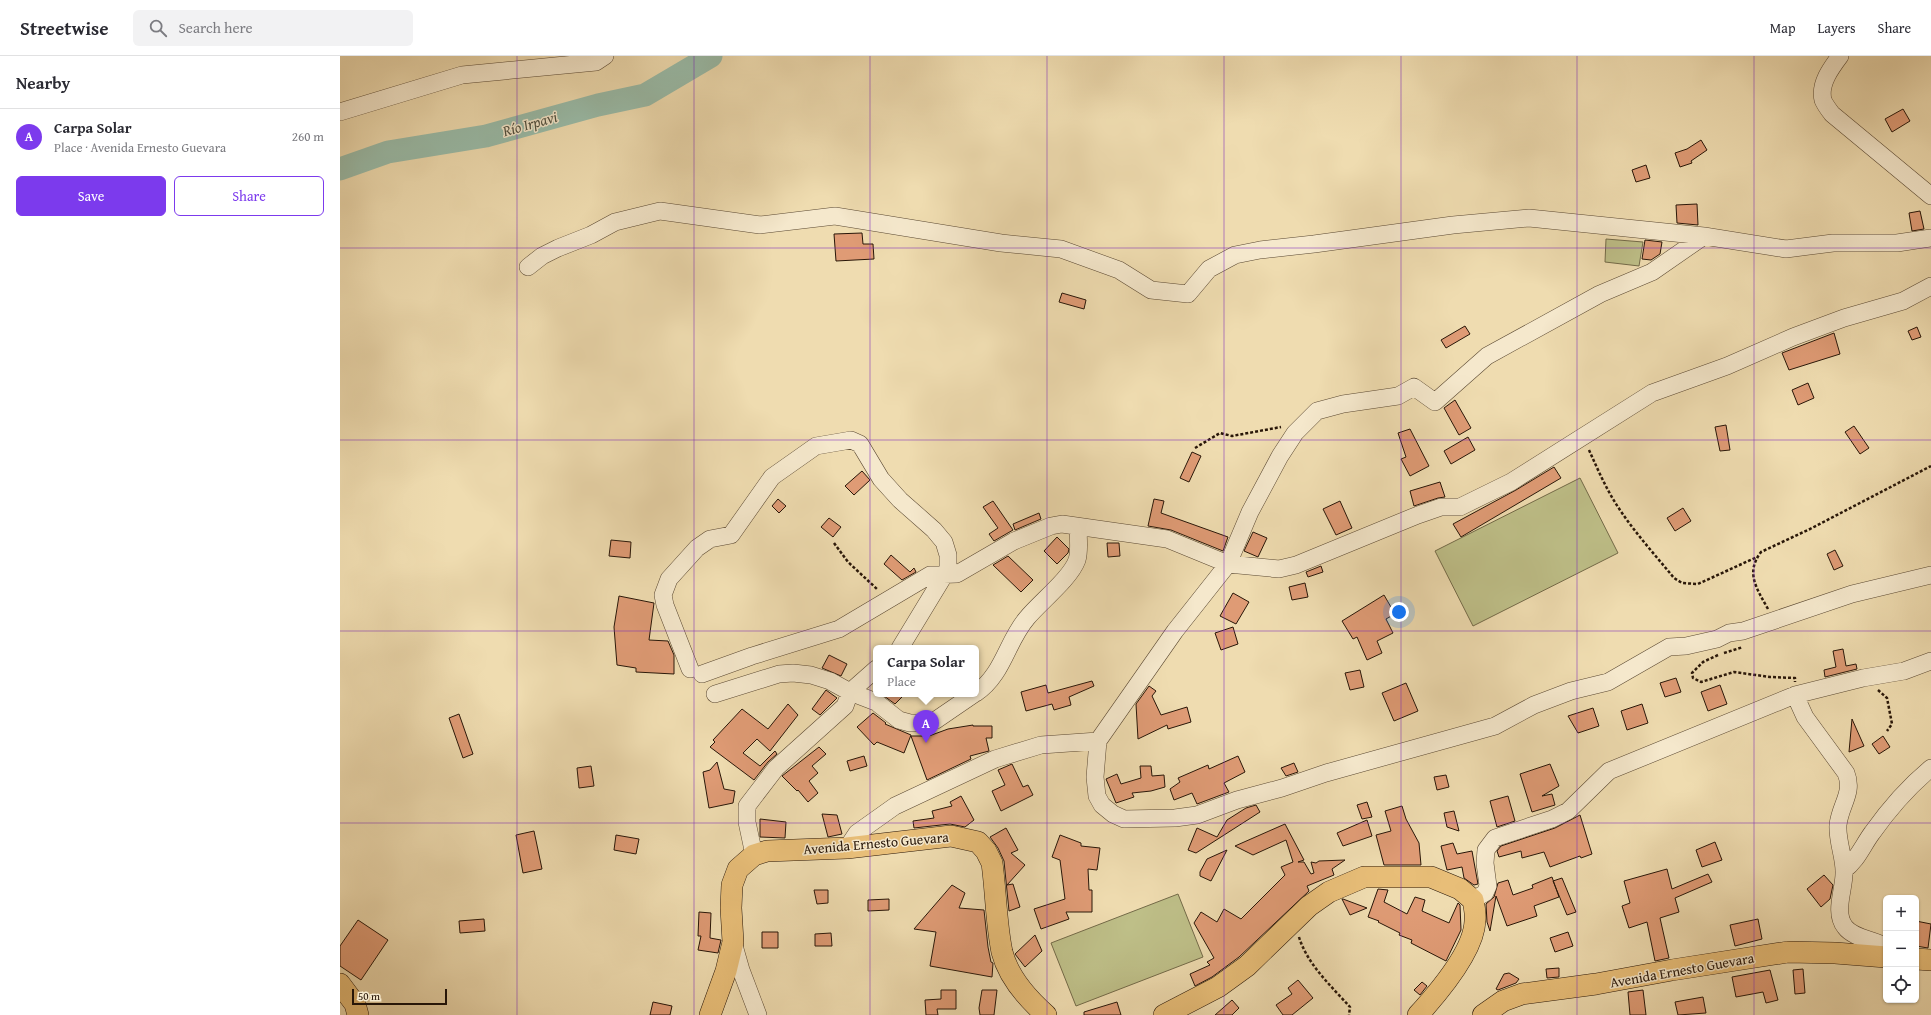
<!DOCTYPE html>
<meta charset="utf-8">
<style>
body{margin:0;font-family:"Gentium Book Plus",serif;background:#f2f2f3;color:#2b2b33}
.controls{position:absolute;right:12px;bottom:12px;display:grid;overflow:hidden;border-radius:6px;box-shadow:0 1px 3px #0004}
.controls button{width:36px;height:36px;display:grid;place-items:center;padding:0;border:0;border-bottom:1px solid #e1e1e2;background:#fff;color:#2b2b33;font:20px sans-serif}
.scale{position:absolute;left:12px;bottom:10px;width:95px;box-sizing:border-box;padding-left:4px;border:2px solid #281608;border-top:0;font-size:11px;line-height:14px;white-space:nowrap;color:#281608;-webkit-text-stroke:3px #f5e8cc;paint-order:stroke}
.you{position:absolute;left:1059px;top:556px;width:14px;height:14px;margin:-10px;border:3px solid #fff;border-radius:50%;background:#1a73e8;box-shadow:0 0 0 6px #1a73e833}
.badge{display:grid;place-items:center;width:26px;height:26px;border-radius:50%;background:#7c3aed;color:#fff;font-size:13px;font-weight:700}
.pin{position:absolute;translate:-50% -33px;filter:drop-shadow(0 1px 2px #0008)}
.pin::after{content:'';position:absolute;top:21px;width:14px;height:12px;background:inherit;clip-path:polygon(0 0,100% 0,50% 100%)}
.popup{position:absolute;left:533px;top:589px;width:106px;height:52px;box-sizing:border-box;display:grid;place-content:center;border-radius:6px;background:#fff;filter:drop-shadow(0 1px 3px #0005);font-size:13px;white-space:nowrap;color:#7c7c81}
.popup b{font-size:15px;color:#2b2b33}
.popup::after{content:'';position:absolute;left:50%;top:100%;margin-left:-8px;border:8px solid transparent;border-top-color:#fff}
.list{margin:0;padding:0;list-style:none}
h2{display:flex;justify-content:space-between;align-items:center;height:52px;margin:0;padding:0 16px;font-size:17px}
h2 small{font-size:13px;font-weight:400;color:#7c7c81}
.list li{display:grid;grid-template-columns:26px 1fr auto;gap:12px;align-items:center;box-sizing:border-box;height:56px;padding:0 16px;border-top:1px solid #e1e1e2}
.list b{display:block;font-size:15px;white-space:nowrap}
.list p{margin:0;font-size:13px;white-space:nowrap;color:#7c7c81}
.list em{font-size:13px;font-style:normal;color:#7c7c81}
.actions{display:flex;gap:8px;padding:12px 16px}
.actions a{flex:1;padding:9px 0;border:1px solid #7c3aed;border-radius:6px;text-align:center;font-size:14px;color:#7c3aed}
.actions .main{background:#7c3aed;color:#fff}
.icon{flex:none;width:22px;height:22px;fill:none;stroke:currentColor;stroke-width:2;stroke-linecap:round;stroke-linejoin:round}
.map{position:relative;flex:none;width:1591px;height:959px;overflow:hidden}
header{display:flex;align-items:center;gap:24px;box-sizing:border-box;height:56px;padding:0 20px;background:#fff;border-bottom:1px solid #e1e1e2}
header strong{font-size:19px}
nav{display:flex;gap:22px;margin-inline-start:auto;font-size:14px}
.search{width:280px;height:36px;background:#f2f2f3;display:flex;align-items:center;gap:10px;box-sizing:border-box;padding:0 14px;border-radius:6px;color:#7c7c81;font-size:15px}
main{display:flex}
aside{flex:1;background:#fff}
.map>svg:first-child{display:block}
.green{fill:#bebf88;stroke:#736a48}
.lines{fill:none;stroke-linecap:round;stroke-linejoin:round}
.river{stroke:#9abca9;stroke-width:23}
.building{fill:#df9b75;stroke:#281608}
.minor-casing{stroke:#5a4832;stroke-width:18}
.major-casing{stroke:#281608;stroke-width:22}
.path{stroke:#281608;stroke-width:2.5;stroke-dasharray:3 2;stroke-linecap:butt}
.minor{stroke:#f5e8cc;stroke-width:17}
.major{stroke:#e8be78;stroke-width:21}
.grid{fill:none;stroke:#7b2cbf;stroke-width:1;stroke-opacity:0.55}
.labels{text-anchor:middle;stroke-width:3;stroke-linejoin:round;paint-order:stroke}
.street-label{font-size:14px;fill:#281608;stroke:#f5e8cc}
.water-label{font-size:15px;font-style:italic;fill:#505040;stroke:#f5e8cc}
</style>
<header>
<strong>Streetwise</strong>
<div class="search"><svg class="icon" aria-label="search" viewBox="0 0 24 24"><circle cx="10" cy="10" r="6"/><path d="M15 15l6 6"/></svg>Search here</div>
<nav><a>Map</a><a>Layers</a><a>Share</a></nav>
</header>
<main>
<aside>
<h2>Nearby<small></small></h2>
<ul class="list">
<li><span class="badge">A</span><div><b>Carpa Solar</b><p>Place · Avenida Ernesto Guevara</p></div><em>260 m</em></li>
</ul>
<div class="actions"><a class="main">Save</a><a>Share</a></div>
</aside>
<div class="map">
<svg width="1591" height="959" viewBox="0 0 1591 959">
<rect width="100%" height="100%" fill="#efdcb0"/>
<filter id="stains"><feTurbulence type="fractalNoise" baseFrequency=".005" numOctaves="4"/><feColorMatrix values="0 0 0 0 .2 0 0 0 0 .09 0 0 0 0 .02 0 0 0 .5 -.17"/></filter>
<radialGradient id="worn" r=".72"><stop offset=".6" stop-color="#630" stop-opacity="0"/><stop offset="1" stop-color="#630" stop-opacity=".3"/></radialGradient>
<!-- green -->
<path class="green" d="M1266,183L1303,186L1299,210L1265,206Z
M1240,422L1278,497L1133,570L1095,495Z
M838,838L863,901L736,950L711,887Z"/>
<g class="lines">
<!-- river -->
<path class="river" d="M0,113L48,96L146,80L258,49L305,39L371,0"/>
</g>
<!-- building -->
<path class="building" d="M1563,53L1570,65L1552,76L1545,63Z
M1361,84L1367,94L1351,105L1352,107L1340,111L1335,97L1347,93Z
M1306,109L1310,122L1296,126L1292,114Z
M1357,148L1358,169L1337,167L1336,149Z
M1580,155L1584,173L1572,175L1569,157Z
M522,177L523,188H533L534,203L496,205L494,178Z
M1305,184L1322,186L1320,198L1311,204L1302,203Z
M722,237L746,244L744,253L719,246Z
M1125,270L1130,278L1106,292L1101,284Z
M1577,271L1581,281L1572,284L1568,275Z
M1494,277L1500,298L1449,314L1442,297Z
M1468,327L1474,342L1458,349L1452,334Z
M1115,344L1131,372L1119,379L1104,352Z
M1386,369L1390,394L1380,395L1375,371Z
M1514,370L1529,392L1520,398L1505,376Z
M1070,373L1089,410L1070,420L1061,403L1066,401L1058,377Z
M1128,381L1135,394L1111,408L1104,395Z
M852,396L861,400L849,426L840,422Z
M1214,411L1221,422L1121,481L1113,468L1176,434Z
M522,415L530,424L514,439L505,430Z
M1100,426L1105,441L1098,442L1074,450L1070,435Z
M438,443L446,450L439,457L432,450Z
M814,443L824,445L821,457L888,481L883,495L831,474L808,470Z
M653,445L673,474L654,485L649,478L658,472L643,451Z
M1000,445L1012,472L996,479L983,453Z
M1343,452L1351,465L1335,475L1327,462Z
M699,457L701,463L675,474L673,468Z
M489,462L501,471L493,481L481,471Z
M913,476L927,482L918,501L904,495Z
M717,481L729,493L728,497L717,508L704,495Z
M271,484L291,486L290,502L269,500Z
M767,487H779L780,500L768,501Z
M1495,494L1503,510L1494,514L1487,498Z
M551,499L570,516L574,512L576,516L562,524L544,508Z
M668,500L693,524L681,536L653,509Z
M981,510L983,516L968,521L966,516Z
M965,527L968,541L952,544L949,531Z
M893,537L909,546L896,568L880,560Z
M1044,539L1055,558L1046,563L1053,577L1037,585L1042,597L1027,604L1017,581L1013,583L1002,565Z
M279,540L314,547L309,584L328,585L334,599V618L296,616V612L277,609L274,571Z
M893,571L898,588L881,594L875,577Z
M1503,593L1506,610L1516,608L1517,613L1485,621L1484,614L1496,611L1493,595Z
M489,599L507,608L501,620L482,612Z
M1020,614L1024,631L1010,634L1005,617Z
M1336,622L1341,636L1325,641L1320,627Z
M752,625L754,630L729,641L731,649L714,654L712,648L686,655L681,636L706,629L708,637Z
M1066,627L1078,655L1054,665L1042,637Z
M1380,629L1387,648L1368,655L1361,636Z
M809,630L816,635L812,640L821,659L847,651L851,666L828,673L827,669L798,683L796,648Z
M486,634L497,642L480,659L472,653Z
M546,638H565L555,648L544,640Z
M448,648L458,659L430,695L417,683L403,697L420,710L435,695L437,698L428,706L414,724L370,691L375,686L373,684L402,653L428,673Z
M1302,648L1308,667L1287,674L1281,655Z
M1253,652L1259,670L1238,677L1228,660Z
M533,657L546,667L545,668L571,679L564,697L537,686L534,689L517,671Z
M119,658L133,698L123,702L109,662Z
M1512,663L1524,690L1509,696Z
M633,669V670H652V682H646L649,695L630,700L631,703L587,724L571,680H589L608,673Z
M1543,680L1550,691L1539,698L1532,688Z
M479,691L486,698L472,710L478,717L469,725L478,737L468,746L458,734L457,735L442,720Z
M524,700L527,710L510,715L507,705Z
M898,700L905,716L884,727L889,736L857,748L852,737L834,744L830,733L840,726L838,722L868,709L869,713Z
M377,706L384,733L395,735L393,747L369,752L363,716L370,714Z
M954,707L958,716L946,720L941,712Z
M672,708L683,731L688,729L693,739L661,755L652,735L665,729L658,714Z
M1210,708L1219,730L1202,740L1212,738L1215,749L1192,756L1180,718Z
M251,710L254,730L239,732L237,712Z
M800,710H811L812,720L824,719L825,731L811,735L792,737L794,741L776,747L766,723L777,718L781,728L801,722Z
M1106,719L1109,731L1097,734L1094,721Z
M621,740L634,764L625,771L610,768L574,772L573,765L594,762L592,755L612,750L610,746Z
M1168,740L1175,765L1157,771L1150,745Z
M1027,746L1032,761L1022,763L1017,749Z
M916,749L920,756L856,797L848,794L857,772L877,781L887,764L906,752Z
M1062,750L1066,763L1079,787L1081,809H1044L1036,779L1051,775L1045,755Z
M1114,755L1119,775L1107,771L1104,757Z
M482,758L497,759L502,778L488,781Z
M1240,759L1252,798L1241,802L1240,800L1210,811L1204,796L1182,802L1181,795L1159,801L1157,795L1161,790L1215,772Z
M420,763L446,766L445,782L420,781Z
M1027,764L1032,780L1003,790L997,777Z
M945,768L964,804L958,806H964L971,818L974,817L971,806L976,807L979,805L1005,804L992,813L994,819L967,830L969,835L899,901L872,921L855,930L850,918L870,909L867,906L874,902L854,867L861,856L877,866L884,853L901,863L945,819L941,811L953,806L946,784L913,799L895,790Z
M666,772L678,794L671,797L685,809L667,829L673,828L680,851L669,855L664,805L658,792L650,781Z
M194,775L202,813L183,817L176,779Z
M276,779L299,783L296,798L274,794Z
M720,779L741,787V790L760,792L757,814L748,813L749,834H752V856H726L729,863L701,873L694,853L725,843L720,804L712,801Z
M1375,786L1382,804L1362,811L1356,794Z
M1113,787L1117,798L1132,795L1138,828L1134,829L1124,822L1122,811L1107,814L1101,790Z
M887,794L871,825L860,820V816L867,803Z
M1327,813L1332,833L1368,818L1372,826L1335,842L1339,856L1320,862L1329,902L1315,905L1307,866L1289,872L1282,850L1290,847L1284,825Z
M1484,819L1493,829L1490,843L1481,851L1467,833Z
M1212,821L1219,841L1194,850L1197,860L1167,870L1156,840L1150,875L1147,866L1146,848L1154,841L1158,827L1168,824L1173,839L1193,832L1192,829Z
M1222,822L1236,856L1227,859L1213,825Z
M612,829L625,837L619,852L644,854L648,891L651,906L653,907L652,921L590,910L596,876L574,873Z
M1038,833L1048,834L1044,846L1067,858L1075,841L1085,844L1082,855L1109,867L1118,847L1120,849L1121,874L1106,905L1071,887L1072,884L1059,879L1060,877L1038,866L1039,865L1028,861Z
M474,834H488V847L477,848Z
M549,843V854L528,855V844Z
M1002,843H1003L1027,852L1010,859Z
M359,856L371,857L370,882L381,884L378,897L358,894L361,880H358Z
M144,863L145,875L120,877L119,865Z
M1418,863L1422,883L1395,890L1390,869Z
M18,864L48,884L21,924L0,910V890Z
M1576,865L1591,868L1588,892L1576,890Z
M422,876H438V892H422Z
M1228,876L1233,890L1215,896L1210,882Z
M491,877L492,890H475V878Z
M695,879L702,895L685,911L675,898Z
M1219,912V921L1207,922L1206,913Z
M1463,913L1465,937L1455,938L1453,914Z
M1430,914L1438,944L1426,947L1423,936L1396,941L1392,921Z
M1169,917L1179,923L1176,927L1158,934L1156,933L1164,918Z
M958,924L973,942L952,959H943L936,949L952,938L948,932Z
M1082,926L1087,930L1080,939L1074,934Z
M601,934H616V953H597L598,959H586L585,944L601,943Z
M642,934H657L654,959H640L639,952Z
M1303,934L1306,959H1290L1288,936Z
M1363,941L1366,957L1338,959L1335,946Z
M892,944L899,952L892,959H875Z
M313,946L332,950L330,959H310Z
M777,946L781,959H744V956Z"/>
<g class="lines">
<defs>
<path id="minor" d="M1500,0C1491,12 1479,28 1483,44C1485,49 1489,54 1492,58L1591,140
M0,56L122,19L256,6L265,0
M188,211L202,200L218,192L251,179L275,166L320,155L420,169L495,160L661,187L721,193L779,214L811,234L848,238L869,213L895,199L920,194L974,188L1113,169L1189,162L1364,180L1446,193L1493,187H1557L1591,182
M1591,230L1563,245L1504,262L1453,281L1387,310L1312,337L1171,426L1120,451H1101L1078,459L956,509L939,513L888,508L835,575L758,685L755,721L757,740L762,749L773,758L784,763L835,762L857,759L897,744L942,732L986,717L1155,670L1194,649L1231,635L1268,626L1329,591L1346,590L1377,583L1389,577L1403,575L1512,538L1591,519
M350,613L325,549L323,539L329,523L357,492L370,483L391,479L432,421L476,390L511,384L520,388L541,423L560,444L594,474L604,486L608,499V513L560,592
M362,618L412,600L499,573L590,519L617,518L674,485L711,470L722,468L827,483L888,508L910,456L940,400L955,377L977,355L1003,348L1058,340L1074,331L1095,346L1147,300L1260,238L1312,216L1364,180
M636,637C663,619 667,585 687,562C700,546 730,523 737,504C740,495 738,481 738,471
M375,638L439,618L453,617L471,619L490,625L510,636L536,646L559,664L570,667H586L596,664L634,638
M1455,639L1465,661L1506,717C1514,737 1500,749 1498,769C1497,785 1504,800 1504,815C1505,832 1493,856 1505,871C1514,883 1534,883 1546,891
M507,792L517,777L555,750L655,703L701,689L758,685
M414,799L407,766V750L436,712L505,650L510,636L536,613
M1504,814C1517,805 1523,789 1532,777C1549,753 1568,731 1591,712
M1133,844L1145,837L1148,830L1145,807L1146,794L1155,782L1212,763L1228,755L1269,715L1455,639L1523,622L1564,615L1591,605
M393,886L401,914L418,959"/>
<path id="major" d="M1576,903L1591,904
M0,928L15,948L18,959
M370,959L386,915L393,886L391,852L392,829L398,813L414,799L427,795L507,792L611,780L638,786L646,795L652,807C656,836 656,867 662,896C668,920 688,943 706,959
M824,959L878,931L907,910L969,850L989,836L1024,821H1091L1120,833L1133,844C1134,850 1136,858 1135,865C1134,895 1098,937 1078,959
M1143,959L1163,945L1182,938L1256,928L1332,914L1448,896L1495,897L1546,901"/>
</defs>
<!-- minor casing -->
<use href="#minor" class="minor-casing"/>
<!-- major casing -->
<use href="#major" class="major-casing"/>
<!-- path -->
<path class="path" d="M855,392L880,377L892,380L941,371
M1249,394C1258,414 1267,435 1280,454C1296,478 1316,500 1334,522L1342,527L1358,528L1417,501
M494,487L508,506L537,533
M1428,553C1417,533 1405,517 1421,496L1470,473L1591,410
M1384,597L1403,591
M1378,599L1363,606L1352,617L1353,622L1361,626L1394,616L1430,621L1455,622V626
M1538,634L1547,642L1552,668L1547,675
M959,881C967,908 992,931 1010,951L1009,959"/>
<!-- minor -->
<use href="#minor" class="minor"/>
<!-- major -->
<use href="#major" class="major"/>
</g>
<!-- grid -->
<path class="grid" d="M177,0V959M354,0V959M530,0V959M707,0V959M884,0V959M1061,0V959M1237,0V959M1414,0V959M0,192H1591M0,384H1591M0,575H1591M0,767H1591"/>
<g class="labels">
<!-- street labels -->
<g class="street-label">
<text transform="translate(536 787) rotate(-5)" y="5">Avenida Ernesto Guevara</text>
<text transform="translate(1342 914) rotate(-10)" y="5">Avenida Ernesto Guevara</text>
</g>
<!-- water labels -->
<g class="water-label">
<text transform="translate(190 68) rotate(-16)" y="5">Río Irpavi</text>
</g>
</g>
<rect width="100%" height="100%" filter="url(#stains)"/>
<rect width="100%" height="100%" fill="url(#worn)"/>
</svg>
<div class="controls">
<button>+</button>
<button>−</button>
<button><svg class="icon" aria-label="locate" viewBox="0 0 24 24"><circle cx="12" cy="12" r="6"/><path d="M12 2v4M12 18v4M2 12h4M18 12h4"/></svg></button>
</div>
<div class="scale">50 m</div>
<div class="you"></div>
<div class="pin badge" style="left:586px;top:687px">A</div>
<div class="popup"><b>Carpa Solar</b>Place</div>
</div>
</main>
